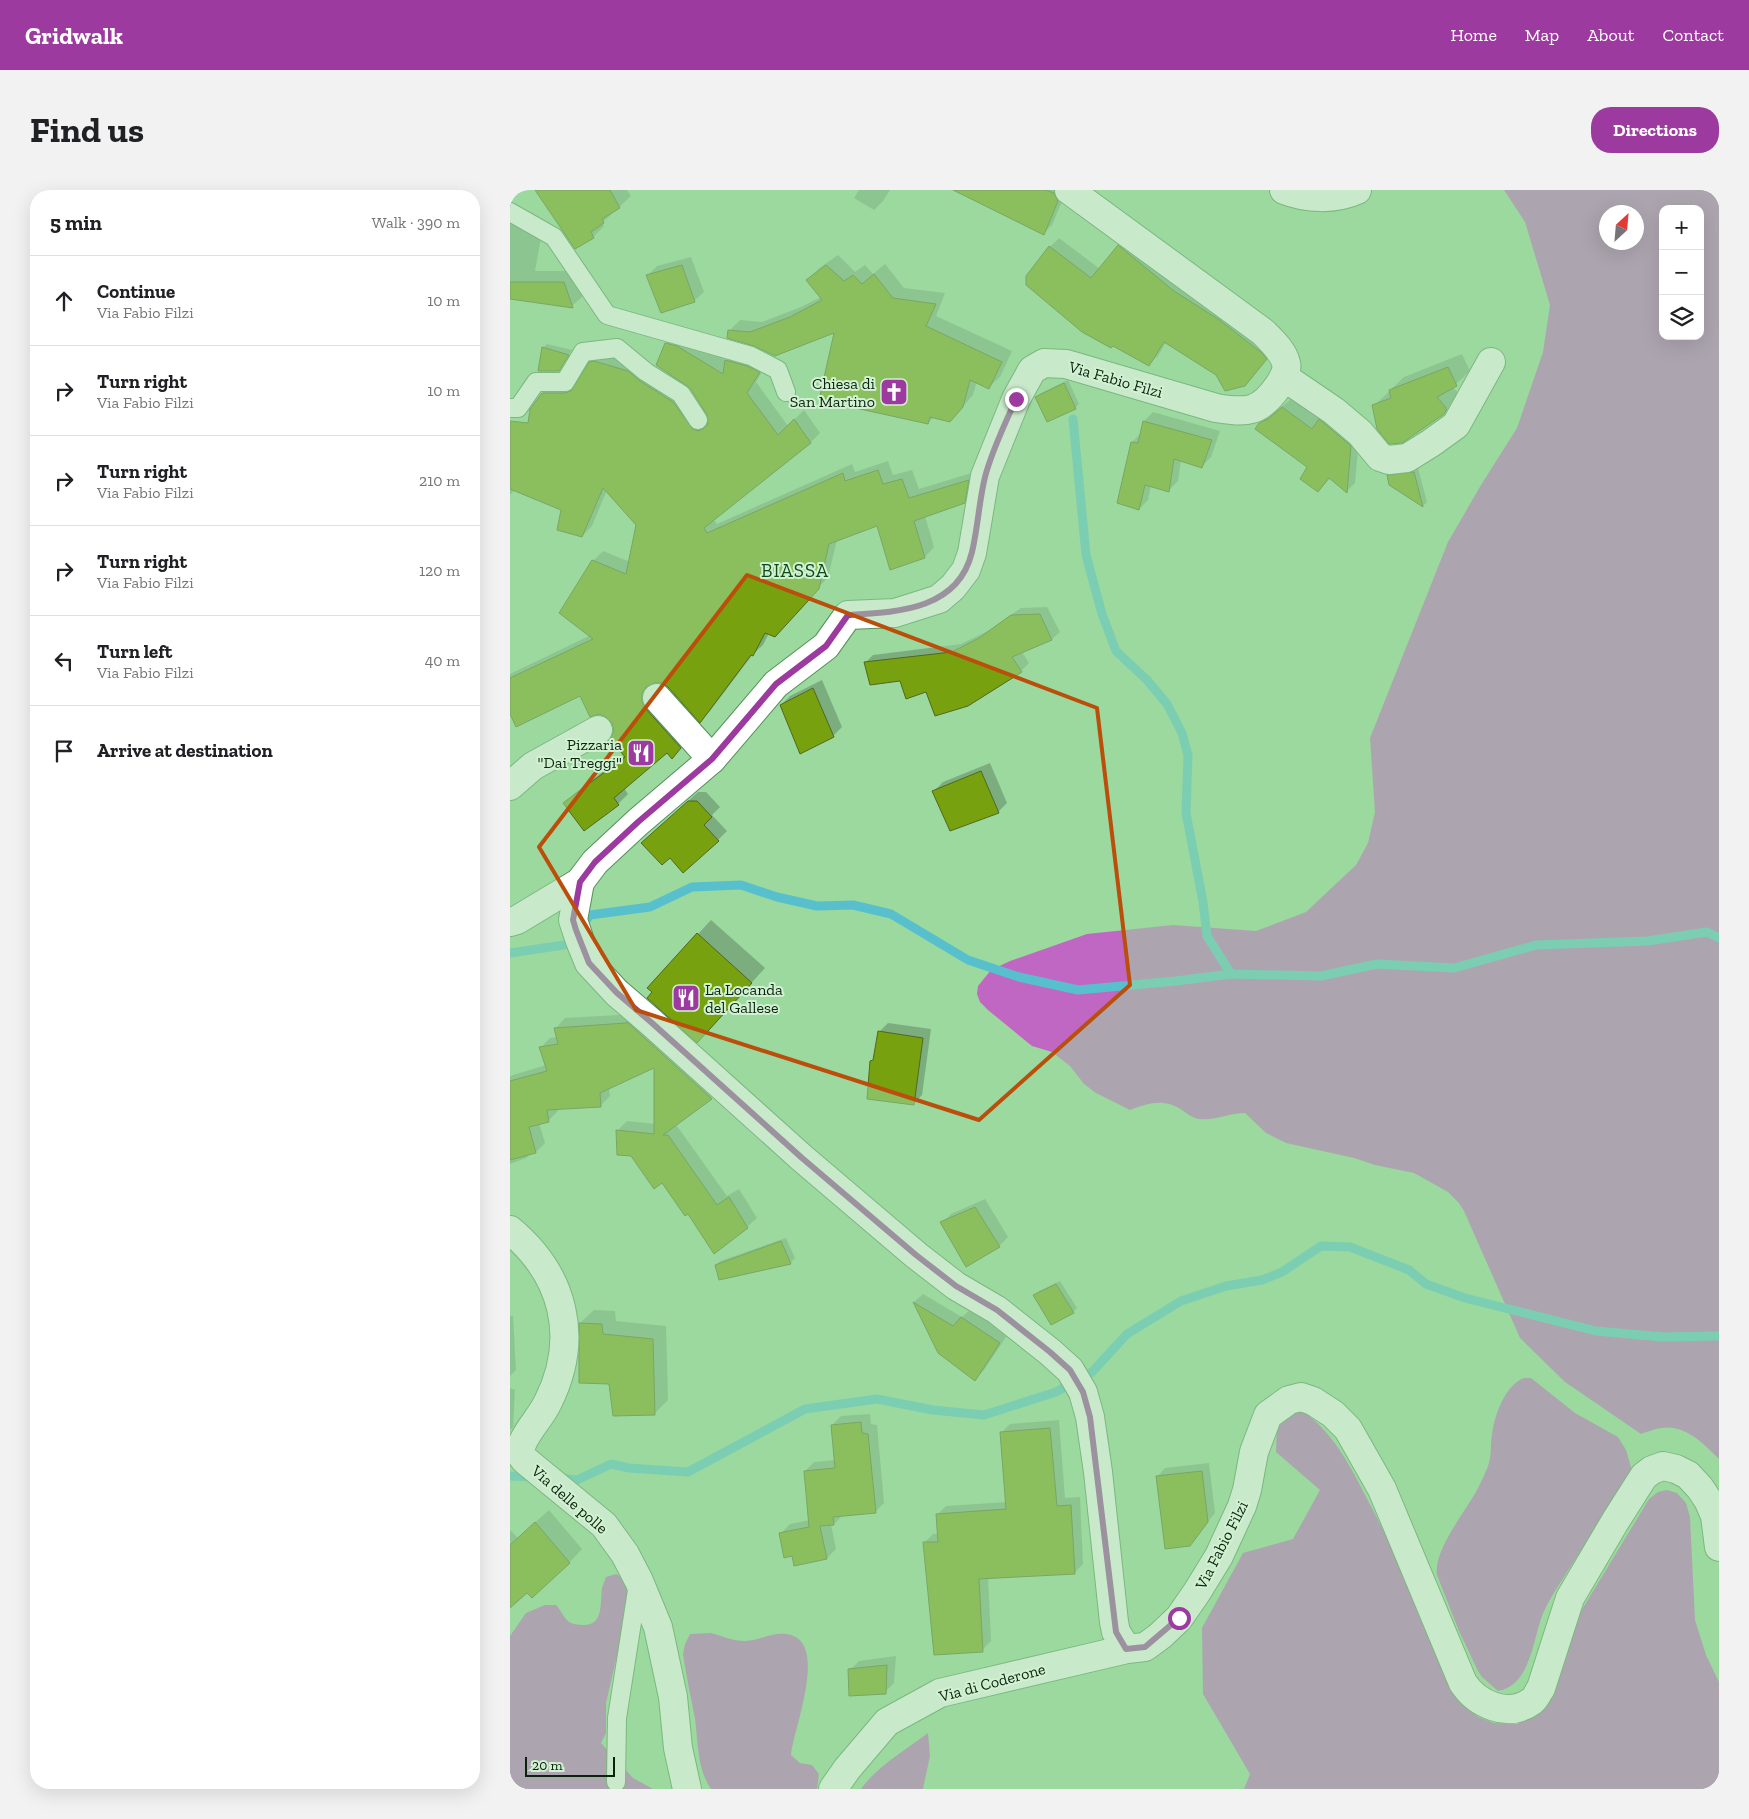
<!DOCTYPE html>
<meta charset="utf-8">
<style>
body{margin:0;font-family:"Zilla Slab",serif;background:#f2f2f2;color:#202124}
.controls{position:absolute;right:15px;top:15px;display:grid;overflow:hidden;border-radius:10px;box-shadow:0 5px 20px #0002}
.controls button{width:45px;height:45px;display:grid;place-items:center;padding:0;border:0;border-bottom:1px solid #e0e0e0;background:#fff;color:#202124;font:25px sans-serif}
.compass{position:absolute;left:1089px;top:15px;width:45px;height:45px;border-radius:50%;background:#fff;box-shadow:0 5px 20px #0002;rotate:26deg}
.scale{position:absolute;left:15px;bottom:12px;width:90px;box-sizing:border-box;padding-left:5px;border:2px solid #0a230d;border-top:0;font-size:14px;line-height:18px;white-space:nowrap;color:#0a230d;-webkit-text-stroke:4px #d2f1d3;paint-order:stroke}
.stop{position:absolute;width:15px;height:15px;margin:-11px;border:4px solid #9c3aa0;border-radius:50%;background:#fff}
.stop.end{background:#9c3aa0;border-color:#fff;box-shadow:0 1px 5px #0008}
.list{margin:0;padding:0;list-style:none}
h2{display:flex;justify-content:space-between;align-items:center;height:65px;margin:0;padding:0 20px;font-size:21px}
h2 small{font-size:16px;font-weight:400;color:#757577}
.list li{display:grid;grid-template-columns:32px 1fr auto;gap:15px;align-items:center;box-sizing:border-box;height:90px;padding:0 20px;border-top:1px solid #e0e0e0}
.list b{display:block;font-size:19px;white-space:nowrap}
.list p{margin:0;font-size:16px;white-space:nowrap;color:#757577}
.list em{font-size:16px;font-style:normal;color:#757577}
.icon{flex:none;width:28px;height:28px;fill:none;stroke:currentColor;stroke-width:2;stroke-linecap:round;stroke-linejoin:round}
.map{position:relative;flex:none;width:1209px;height:1599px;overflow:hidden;border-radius:20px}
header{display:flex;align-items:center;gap:30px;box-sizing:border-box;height:70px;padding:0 25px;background:#9c3aa0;color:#fff}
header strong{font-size:24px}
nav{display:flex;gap:28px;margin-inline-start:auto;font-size:18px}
.intro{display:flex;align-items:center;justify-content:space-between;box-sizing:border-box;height:120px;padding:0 30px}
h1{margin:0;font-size:35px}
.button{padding:12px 22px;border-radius:20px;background:#9c3aa0;color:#fff;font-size:18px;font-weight:700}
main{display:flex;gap:30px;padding:0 30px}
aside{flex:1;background:#fff;border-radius:20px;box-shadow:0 5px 20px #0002}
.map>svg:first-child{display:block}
.forest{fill:#c067c3;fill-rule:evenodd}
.shadow{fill:#0003}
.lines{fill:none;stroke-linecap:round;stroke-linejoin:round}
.stream{stroke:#58c0cd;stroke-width:9}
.building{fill:#78a10f;stroke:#506820}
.lane-casing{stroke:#55905a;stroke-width:20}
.street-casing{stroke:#55905a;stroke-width:30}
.secondary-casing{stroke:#55905a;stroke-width:30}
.lane{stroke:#fff;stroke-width:18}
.street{stroke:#fff;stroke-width:28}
.secondary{stroke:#fff;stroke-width:28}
.route{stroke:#9c3aa0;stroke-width:6}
.marked{fill:none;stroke:#bc4e0c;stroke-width:4;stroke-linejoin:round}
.labels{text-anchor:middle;stroke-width:4;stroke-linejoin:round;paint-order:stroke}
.street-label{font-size:16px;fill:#0a230d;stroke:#d2f1d3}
.poi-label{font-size:16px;fill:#0a230d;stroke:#d2f1d3;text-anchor:end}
.quarter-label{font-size:19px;letter-spacing:1px;fill:#0b4b18;stroke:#d2f1d3}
</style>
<header>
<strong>Gridwalk</strong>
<nav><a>Home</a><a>Map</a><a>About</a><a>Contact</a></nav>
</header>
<div class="intro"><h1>Find us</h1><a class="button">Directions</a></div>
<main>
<aside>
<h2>5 min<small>Walk · 390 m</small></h2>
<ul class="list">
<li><svg class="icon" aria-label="ahead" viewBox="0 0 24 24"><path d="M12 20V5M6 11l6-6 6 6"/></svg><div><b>Continue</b><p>Via Fabio Filzi</p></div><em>10 m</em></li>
<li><svg class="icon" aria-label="right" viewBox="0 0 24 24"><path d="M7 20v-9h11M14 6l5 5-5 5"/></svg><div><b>Turn right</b><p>Via Fabio Filzi</p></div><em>10 m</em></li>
<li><svg class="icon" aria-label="right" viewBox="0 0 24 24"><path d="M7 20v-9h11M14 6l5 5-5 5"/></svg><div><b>Turn right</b><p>Via Fabio Filzi</p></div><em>210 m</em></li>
<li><svg class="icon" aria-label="right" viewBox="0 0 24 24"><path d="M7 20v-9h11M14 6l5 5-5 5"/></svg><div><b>Turn right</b><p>Via Fabio Filzi</p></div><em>120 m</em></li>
<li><svg class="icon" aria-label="left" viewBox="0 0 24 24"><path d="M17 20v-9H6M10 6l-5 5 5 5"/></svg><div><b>Turn left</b><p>Via Fabio Filzi</p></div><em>40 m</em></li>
<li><svg class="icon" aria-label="arrive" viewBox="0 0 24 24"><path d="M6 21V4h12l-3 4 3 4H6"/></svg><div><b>Arrive at destination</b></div></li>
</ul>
</aside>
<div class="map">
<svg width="1209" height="1599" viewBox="0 0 1209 1599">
<rect width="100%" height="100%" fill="#9bd99f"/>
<!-- forest -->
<path class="forest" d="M994,0H1209V1269C1193,1253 1175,1234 1151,1238C1144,1239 1137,1242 1131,1244L1055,1192L1010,1148L954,1021L949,1013L938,1002L904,983L865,975L844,968L776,953L756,943L735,923C719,923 705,931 689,929C682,928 678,924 672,920C655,908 638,913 620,920L586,903L574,894L560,876L542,862L522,856L478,820L470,812L467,804L468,796L481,780L500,771L577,744L663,735L746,741L796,722L846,675L858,653L865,622L860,548L938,352L971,295L1007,238L1033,162L1040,115L1015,32ZM1153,19H1190V146H1153ZM1126,22V52H1096V22Z
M1014,1188H1021L1065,1223L1108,1247L1116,1260L1123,1284C1101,1315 1079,1347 1059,1379C1049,1395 1039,1409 1032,1426C1023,1450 1020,1496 988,1501L972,1487L968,1481L949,1441L927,1385C923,1361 955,1322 967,1300C971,1292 975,1284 978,1276C982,1266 980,1255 982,1245C984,1226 995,1195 1014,1188Z
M793,1222C826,1243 845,1286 863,1320C892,1377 916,1436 940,1495L950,1513L968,1527L984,1533L1007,1534L1022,1525L1065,1431L1139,1309L1148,1302L1157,1300L1167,1303L1176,1313L1180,1327L1185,1430L1196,1465L1209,1492V1599H734L740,1584L693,1504L692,1438L733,1363L783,1349L810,1300L766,1262L767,1235L774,1223Z
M106,1384L115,1389L119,1399L108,1461L96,1513V1543L91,1553L123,1588L143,1599H0V1446L16,1423L35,1415H46C51,1420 54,1428 58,1431C61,1434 69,1435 73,1435C94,1436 90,1412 92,1398C93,1394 95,1390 96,1387Z
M201,1443C212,1446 223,1451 235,1451C248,1451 262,1442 276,1444C321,1449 283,1539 281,1565L290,1573L302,1575L309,1584L307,1599H201C187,1579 188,1552 185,1529C181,1507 176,1486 173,1464L175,1454L180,1444Z
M418,1543L420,1566L413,1599H351C366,1577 397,1559 418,1543Z"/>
<!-- shadow -->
<path class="shadow" d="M27,0H117L121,6L92,33L94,36L83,47Z
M349,0H380L373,11L364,20L344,8Z
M468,0H555L556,2L542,35L534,43Z
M0,29L33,37L25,81H65L73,106L62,116L0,108Z
M549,48L590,79L618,48L764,159L734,195L707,184L656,152L648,166L639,174L518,87L540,57Z
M328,65L345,82L355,75L363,84L375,74L394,98L435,103L426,126L502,161L490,187L479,197L467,191L463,205L440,231L424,227L418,233L326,141L265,165L219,141L230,130L252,132L291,117L311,107L298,90L308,79Z
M181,67L194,102L185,110L152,121L138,85L147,76Z
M166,143L177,147L216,170L226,160L258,172L246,192L278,236L294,220L310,243L300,253L203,329L207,334L342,274L345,282L378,271L383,285L402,280L409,299L468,281L464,302L454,312L415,326L424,357L415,367L368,334L327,350L318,387L274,435L259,443L253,455L243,464L200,521L190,531L159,496L153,492L142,493L141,500L180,547L162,567L158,561L114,598L118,604L108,614L75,639L55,613L65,603L115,565L103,531L71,505L0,521V484L81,445L83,371L93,361L120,372L127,335L97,300L82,336L72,346L52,319L33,203L43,193H67L80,173L91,163L128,171L193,230L199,231L198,224L156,153Z
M37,154L62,160L48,180L33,158Z
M952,164L960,181L943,197L950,205L933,223L864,216L894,187Z
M558,190L569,214L565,218L527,207L531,203Z
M781,209L810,230L818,222L849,247L845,293L837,301L820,288L808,301L798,276L750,234L759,224L768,220Z
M643,222L710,241L701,267L692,276L671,270L668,291L659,300L641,295L638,310L629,319L622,252L631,243L634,231Z
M0,231L8,297L0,305Z
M908,278L917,312L913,316L880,294L878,286L883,281Z
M537,417L550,442L542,449L512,462L519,473L511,481L416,500L391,490L355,473L363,465L451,454L478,441L511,418Z
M312,490L332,537L323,546L271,515L280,506Z
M480,573L497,613L488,622L424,601L433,592Z
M188,602H196L210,617L202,625L217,641L208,650L160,667L142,644Z
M201,730L255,778L201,838L188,744Z
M126,824L210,899L201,908L163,936H167L217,1006L229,999L247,1028L237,1037L179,1023L108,940L117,931L146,934L145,876L99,898L100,906L90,916L47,918L48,921L39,930L29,933L35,953L26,962L21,963L16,968L0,974V886L36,875L31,857L40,848L48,847L46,838L55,828Z
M378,833L421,839L412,905L403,914L369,842Z
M475,1009L498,1047L489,1056L432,1033L441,1024Z
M276,1048L285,1068L281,1072L210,1089L206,1075L210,1071Z
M550,1091L567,1118L563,1122L525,1105L529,1101Z
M413,1104L452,1127L461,1119L498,1144L474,1180L465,1189L429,1162L404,1112Z
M84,1120L105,1121L106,1131L156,1136L158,1210L144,1224L100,1193L70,1133Z
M0,1126H3L6,1180L0,1186Z
M0,1198L5,1200L3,1237L0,1240Z
M360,1224L361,1234L367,1235L374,1313L365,1322L333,1325L324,1334H321L326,1359L317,1368L283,1365L271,1343L280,1334L300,1330L295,1281L304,1272L326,1270L322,1235L331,1226Z
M549,1230L555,1308L570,1307L573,1374L564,1383L478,1387L481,1451L472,1460L414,1353L423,1344H428L427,1325L436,1316L497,1312L491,1243L500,1234Z
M699,1273L705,1323L679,1355L648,1286L655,1278Z
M39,1320L72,1359L59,1373L17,1402L0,1410V1340L8,1348Z
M386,1466L384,1493L375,1502L340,1480L349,1471Z"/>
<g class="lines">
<!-- stream -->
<path class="stream" d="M563,229L576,365L592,424L606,461L637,490L657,514L672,543L678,565L676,623L693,712L697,746L721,784
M77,729L80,725L140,717L182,697L231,695L267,707L307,716L343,715L381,724L458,770L509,787L568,800L666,791L721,784L811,786L867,774L944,778L1026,755L1138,751L1197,742L1209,748
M0,763L54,755
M0,1286L25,1287
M48,1288L67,1290L101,1274L119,1278L178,1282L295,1219L367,1209L423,1220L474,1225L546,1202L582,1182L617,1144L671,1111L716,1096L752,1090L772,1082L811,1056L840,1057L899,1080L916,1094L955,1108L1086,1141L1153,1147L1209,1146"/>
</g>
<!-- building -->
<path class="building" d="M25,0H100L110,18L92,29L94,33L81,42L84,48L65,59Z
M443,0H536L544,3L548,11L534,45Z
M608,55L664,101L708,129L752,163L757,169L735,196L715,201L706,185L654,152L639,176L603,156L601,158L572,142L516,95V86L539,56L581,88Z
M172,75L185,112L151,123L136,85Z
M316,75L334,91L343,85L352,94L364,84L383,108L426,114L416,136L492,172L479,199L460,190L453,217L440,232L420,227L418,234L309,210L324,143L265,166L244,156L217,148L218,140L240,142L280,127L312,110L296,90Z
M0,92H54L63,118L0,109Z
M155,153L167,156L213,184L215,170L237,176L250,182L237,203L268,245L284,229L301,253L194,338L197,343L333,283L335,291L368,280L373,294L392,289L399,308L459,290L455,313L404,331L415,368L380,380L367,336L319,354L309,399L265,447L255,443L243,466L241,465L190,533L158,497L152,493H144L136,497L132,503V511L135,518L171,558L162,569L157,563L104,608L109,615L74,641L53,613L115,567L100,549L104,541L102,533L96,527L89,524L80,527L70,506L6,537L0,524V488L83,449L49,423L82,370L116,384L126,335L93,298L72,347L47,340L51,320L0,299V231L18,233L20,219L32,203H55L61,201L79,172L84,171L118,181L130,191L163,212L183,239L188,241L193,239L198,234L197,225L180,198L146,175Z
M32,157L59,165L49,181H28Z
M938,177L947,196L927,207L937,219L934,224L892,253L879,254L867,239L862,215L881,208L879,200Z
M554,193L566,219L537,232L525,207Z
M772,217L802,239L809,229L841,256L837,303L819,288L808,302L790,289L797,277L745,239L749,233L758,229Z
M633,231L702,250L692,278L664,269L659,302L635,295L629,320L607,313L621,252L628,253Z
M904,282L913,317L879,295L877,285Z
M530,424L542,450L502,467L512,482L458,516L425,526L416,502L396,509L390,491L360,495L354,472L442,462L469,448L501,425Z
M303,498L324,547L290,564L270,515Z
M471,581L489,623L440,641L422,601Z
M178,611H187L202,627L194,635L209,651L173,683L160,668L152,675L131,653Z
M187,743L242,793L187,853L137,808L142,802L137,798Z
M117,832L202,909L153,945H158L207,1015L219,1007L238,1038L204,1064L178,1024L175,1026L152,993L144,999L121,966L107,965L106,940L144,944V878L90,903L91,917L37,920L39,932L19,937L26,963L0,970V891L37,881L29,857L48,854L44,838L116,833Z
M368,841L413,848L404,915L357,909L360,871L363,870Z
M465,1017L490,1057L456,1077L430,1032Z
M271,1051L281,1074L209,1090L205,1075Z
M546,1094L564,1123L541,1135L523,1105Z
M403,1112L443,1136L451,1127L490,1153L465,1191L428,1163Z
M69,1133L92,1134L93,1144L143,1149L145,1225L103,1226L99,1194L69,1193Z
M351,1232L352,1243L358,1244L366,1323L323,1327L324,1335L310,1336L317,1369L284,1376L282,1366L274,1368L269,1343L299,1337L294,1281L325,1278L321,1235Z
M540,1238L547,1316L561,1315L565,1384L469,1389L473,1462L424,1465L413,1352H428L426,1324L496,1319L490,1242Z
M692,1281L698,1332L680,1356L655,1359L646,1286Z
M25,1332L60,1373L22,1408L17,1403L0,1418V1355Z
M377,1475L376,1504L339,1506L338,1479Z"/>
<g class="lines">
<defs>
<path id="lane" d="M0,22L44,47L97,125L241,166L268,180L276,202
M0,218H8L26,192H55L73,162L107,158L136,182L171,204L188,230
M106,1592L107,1528L128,1394"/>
<path id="street" d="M774,187L824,221L850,243L870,267L879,270L897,268L921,253L946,235L981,172
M147,508L202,569
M0,596L23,576L88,540
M0,732L7,730L70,692
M0,1040C54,1085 70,1148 38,1212C31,1227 18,1239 12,1254C9,1261 11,1267 16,1271L94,1335L115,1364L129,1391L148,1437L163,1507L168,1558L177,1599"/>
<path id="secondary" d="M559,0L753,142C762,151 773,161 776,173C778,180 773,189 769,195C750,223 737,223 706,218L556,174L534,173L522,180L506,209L475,286L462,363L456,380L443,397L429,409L385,423L338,425L316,456L266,494L202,569L128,632L85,672L70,692L63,730L70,751L79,773L107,803L142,833L292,968L406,1065L446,1096L487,1120L540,1162L560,1180L573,1202L580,1227L588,1282L604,1432L606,1442L617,1459L635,1457L650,1446L669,1428L687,1402L709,1366L732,1316L737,1300L744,1262L758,1225L779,1210L791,1207L803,1211L823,1224L838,1239L872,1299L953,1493C967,1514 998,1529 1022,1511C1026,1508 1028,1502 1031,1498L1060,1408L1106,1330L1134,1286L1142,1280L1153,1276L1166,1279L1178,1285L1190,1298L1198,1310L1205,1326L1209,1357
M774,0C797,9 825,10 847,0
M323,1599L337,1579L377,1532L430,1503L617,1459"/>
</defs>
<!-- lane casing -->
<use href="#lane" class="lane-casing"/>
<!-- street casing -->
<use href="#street" class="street-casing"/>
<!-- secondary casing -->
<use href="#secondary" class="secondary-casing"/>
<!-- lane -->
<use href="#lane" class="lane"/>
<!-- street -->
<use href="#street" class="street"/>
<!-- secondary -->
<use href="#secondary" class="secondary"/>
</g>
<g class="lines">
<!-- route -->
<path class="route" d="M506,209C495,234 482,260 475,287C469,311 468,337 462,362C448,420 388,422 338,425L316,456L266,494L202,569L128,632L85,672L70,692L63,730L66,740L79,773L107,803L142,833L292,968L406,1065L446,1096L487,1120L540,1162L560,1180L573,1202L580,1227L606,1442L616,1459L635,1457L669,1428"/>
</g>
<!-- marked area -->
<path d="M0 0H1209V1599H0ZM237,385L587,518L620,795L469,930L126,820L29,657Z" fill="#9bd99f" fill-opacity=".55" fill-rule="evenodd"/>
<path class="marked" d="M237,385L587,518L620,795L469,930L126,820L29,657Z"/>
<!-- icons -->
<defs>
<symbol id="church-square" viewBox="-11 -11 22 22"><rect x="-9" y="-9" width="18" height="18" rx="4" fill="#9c3aa0" stroke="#d2f1d3"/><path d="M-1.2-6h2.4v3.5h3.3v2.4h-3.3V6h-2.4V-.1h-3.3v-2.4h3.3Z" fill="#fff"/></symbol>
<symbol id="restaurant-square" viewBox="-11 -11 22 22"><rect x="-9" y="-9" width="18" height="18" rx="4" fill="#9c3aa0" stroke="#d2f1d3"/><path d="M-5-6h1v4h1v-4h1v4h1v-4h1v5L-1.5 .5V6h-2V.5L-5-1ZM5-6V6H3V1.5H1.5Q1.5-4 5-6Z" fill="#fff"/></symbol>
</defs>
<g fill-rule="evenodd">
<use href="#church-square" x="368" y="186" width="32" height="32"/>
<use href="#restaurant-square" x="115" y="547" width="32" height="32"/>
<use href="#restaurant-square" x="160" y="792" width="32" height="32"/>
</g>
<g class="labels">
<!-- street labels -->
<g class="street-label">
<text transform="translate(606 189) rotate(16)" y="6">Via Fabio Filzi</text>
<text transform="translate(60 1309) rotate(41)" y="6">Via delle polle</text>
<text transform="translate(711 1355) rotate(-63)" y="6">Via Fabio Filzi</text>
<text transform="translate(482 1492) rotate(-15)" y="6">Via di Coderone</text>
</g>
<!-- poi labels -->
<g class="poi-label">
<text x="365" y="199">Chiesa di<tspan x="365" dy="18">San Martino</tspan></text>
<text x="112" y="560">Pizzaria<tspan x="112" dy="18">"Dai Treggi"</tspan></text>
<text x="195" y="805" text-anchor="start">La Locanda<tspan x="195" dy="18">del Gallese</tspan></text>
</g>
<!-- quarter labels -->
<g class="quarter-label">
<text x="285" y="387">BIASSA</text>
</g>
</g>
</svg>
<div class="controls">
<button>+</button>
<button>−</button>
<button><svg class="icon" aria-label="layers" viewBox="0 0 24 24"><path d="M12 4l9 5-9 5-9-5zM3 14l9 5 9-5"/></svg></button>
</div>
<svg class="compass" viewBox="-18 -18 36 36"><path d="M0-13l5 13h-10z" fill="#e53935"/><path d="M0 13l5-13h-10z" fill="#757577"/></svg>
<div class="scale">20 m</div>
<div class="stop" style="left:669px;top:1428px"></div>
<div class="stop end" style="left:506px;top:209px"></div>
</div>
</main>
